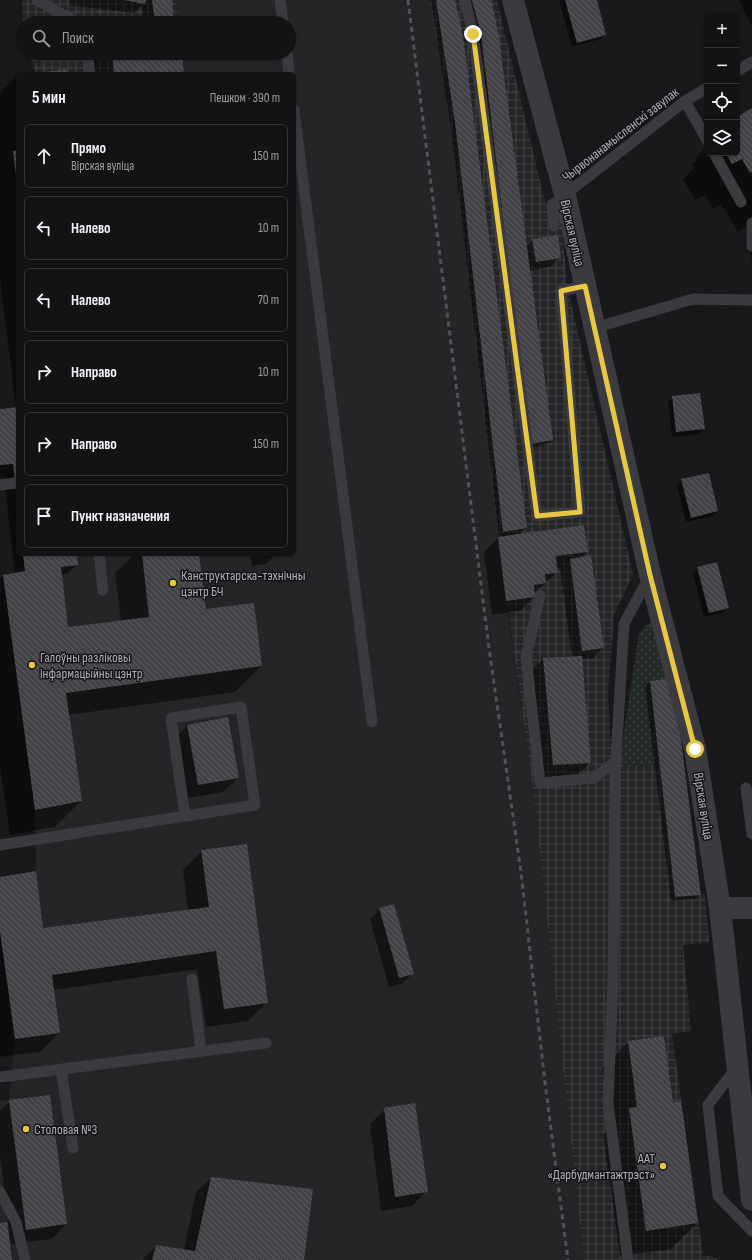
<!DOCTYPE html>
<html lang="ru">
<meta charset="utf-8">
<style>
body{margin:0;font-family:"Sofia Sans Condensed",sans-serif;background:#202022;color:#f1f3f6}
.controls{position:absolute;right:12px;top:12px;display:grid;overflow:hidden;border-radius:6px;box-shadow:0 1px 3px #0004}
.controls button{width:36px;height:36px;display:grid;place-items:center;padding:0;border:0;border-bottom:1px solid #323234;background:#131214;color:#f1f3f6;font:20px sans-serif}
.stop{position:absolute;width:12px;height:12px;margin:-9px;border:3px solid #e6c845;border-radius:50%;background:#fff}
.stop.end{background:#e6c845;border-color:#fff;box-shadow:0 1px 4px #0008}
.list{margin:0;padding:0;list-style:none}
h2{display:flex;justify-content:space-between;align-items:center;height:52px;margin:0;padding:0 16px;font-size:17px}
h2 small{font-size:13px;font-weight:400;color:#9d9ea0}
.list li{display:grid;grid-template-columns:26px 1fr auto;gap:12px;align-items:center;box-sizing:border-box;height:64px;margin:0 8px 8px;padding:0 8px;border:1px solid #323234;border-radius:6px}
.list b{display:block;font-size:15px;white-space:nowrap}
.list p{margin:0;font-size:13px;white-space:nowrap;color:#9d9ea0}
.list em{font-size:13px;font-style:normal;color:#9d9ea0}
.icon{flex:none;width:22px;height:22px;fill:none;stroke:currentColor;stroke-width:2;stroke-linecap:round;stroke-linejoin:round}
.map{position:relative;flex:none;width:752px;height:1260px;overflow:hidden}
.search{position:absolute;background:#131214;box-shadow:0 1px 3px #0004;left:16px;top:16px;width:280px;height:44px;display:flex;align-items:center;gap:10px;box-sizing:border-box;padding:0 14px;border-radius:22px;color:#9d9ea0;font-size:15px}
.panel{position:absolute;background:#131214;box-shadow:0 1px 3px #0004;left:16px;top:72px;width:280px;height:484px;border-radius:6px}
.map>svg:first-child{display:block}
.built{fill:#252427}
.industrial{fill:url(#industrial-grid)}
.green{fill:url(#green-dots)}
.shadow{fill:#0007}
.building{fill:url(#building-back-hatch)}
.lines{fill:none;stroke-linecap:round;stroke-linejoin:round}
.service{stroke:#3a3a3f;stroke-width:11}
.minor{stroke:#3a3a3f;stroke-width:22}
.rail{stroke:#515158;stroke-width:3;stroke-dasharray:5 4;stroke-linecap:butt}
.route{stroke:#e6c845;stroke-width:5}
.poi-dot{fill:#e6c845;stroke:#141315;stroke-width:1.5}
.labels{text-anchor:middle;stroke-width:3;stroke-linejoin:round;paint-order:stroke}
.street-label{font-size:14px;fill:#acaeb9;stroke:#141315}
.poi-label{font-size:14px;fill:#acaeb9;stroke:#141315;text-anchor:start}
</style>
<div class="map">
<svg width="752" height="1260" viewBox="0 0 752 1260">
<defs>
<pattern id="industrial-grid" width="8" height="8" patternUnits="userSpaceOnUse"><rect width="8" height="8" fill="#252427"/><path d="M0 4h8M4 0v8" fill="none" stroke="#424144"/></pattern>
<pattern id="green-dots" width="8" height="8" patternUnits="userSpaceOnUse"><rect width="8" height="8" fill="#232a25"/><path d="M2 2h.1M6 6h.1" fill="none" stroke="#404643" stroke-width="1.8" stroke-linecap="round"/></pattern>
<pattern id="building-back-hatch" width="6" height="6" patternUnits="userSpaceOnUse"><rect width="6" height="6" fill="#434347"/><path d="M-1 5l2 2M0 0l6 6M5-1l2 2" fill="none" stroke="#5b5c5f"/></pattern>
</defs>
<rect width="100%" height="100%" fill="#19181a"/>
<!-- built -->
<path class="built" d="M176,0H429L448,100L506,601L534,796L584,1260H0V1101L9,1100L15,1039L0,931V877L36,871L35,810L3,575L25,571L23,554H294V74H184L182,53H289V23H179Z"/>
<!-- industrial -->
<path class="industrial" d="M22,0H176L179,23H23Z
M429,0H497L546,206L559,203L568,290L633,574L614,615L608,691L612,764L620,767L660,764L675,897L705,894L709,942L683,945L691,1031L672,1034L703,1256H713L718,1260H584L534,796L498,537L448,100Z
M29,53H182L184,74H67L66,69L36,73Z"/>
<!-- green -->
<path class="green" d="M651,622L658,626L673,678L650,681L660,764L620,767L625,725L639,633L646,625Z"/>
<!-- shadow -->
<path class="shadow" d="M70,0H171L172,23H144L142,6L134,13L69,5Z
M431,0H454L526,528L519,535L587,552L581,558L603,648L593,658L581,659L590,762L575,777L539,780L528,674L543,659L572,657L560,568L556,569L557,572L534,594V597L520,611L492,615L484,552L499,537L451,127Z
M467,0H490L526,246L533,240L560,257L550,267L529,271L552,440L547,444L525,449Z
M562,0H595L605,35L600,39L572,47L560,3Z
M739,0H752V27Z
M91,53H181L183,74H94Z
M16,76H18V554H76L77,564L67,574L61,575L68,628L121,622L115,573L135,554H198L205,610L261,666L235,692L68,715L81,801L55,827L10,835L0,766V579L3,576L15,574L4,477L0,478V410L16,408L0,279V93Z
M752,109V224L738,232L721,204L713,209L705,195L695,200L683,179L694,168L692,165L697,160L696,158L707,146V153H737V118Z
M752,249V272L751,250Z
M673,397L704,429L699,434L672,437L668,402Z
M682,480L717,511L713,516L686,522L677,485Z
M202,554H213L202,556Z
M250,554H276L266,564L252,566Z
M698,568L728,608L723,613L704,617L693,573Z
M650,682L700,894L695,899L671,901L645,686Z
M188,725L238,778L223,792L183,799L173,740Z
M202,851L267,1002L248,1021L206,1027L197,969L53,990L59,1033L40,1052L0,1057V878L43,930L188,910L183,870Z
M380,909L413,973L403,983L389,987L370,919Z
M663,1037L672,1103L697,1223L671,1249L620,1256L603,1135L610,1128L602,1068L628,1042Z
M10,1101L66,1224L52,1239L11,1244L0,1155V1111Z
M385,1109L426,1191L412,1206L381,1211L370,1124Z
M211,1178L303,1260H142L156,1246L184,1250L196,1192Z"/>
<!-- building -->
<path class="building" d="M124,0H146L145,4Z
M152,0H172L174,22L179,21V23H155Z
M436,0H455L463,36L527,528L503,532L455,122Z
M472,0H491L498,31L553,440L530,444L481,34Z
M565,0H597L606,35L577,43Z
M112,53H182L184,74H114Z
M67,69V74H36V73Z
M752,108V172L750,173L742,159L732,164L726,153H737V117Z
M18,150V184H17L13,151Z
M558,235L561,258L536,262L532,239Z
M700,393L705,429L676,432L672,396Z
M18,407V500H17L13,464L0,465V409Z
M709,473L718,511L691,518L681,479Z
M584,525L588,552L556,556L558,573L545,574L546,583L534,585L535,597L506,601L498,537Z
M23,554H77L78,565L61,567L68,627L149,617L142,554H199L206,609L254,603L262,666L66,693L82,801L35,810L3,575L25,571Z
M591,555L604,648L582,651L570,559Z
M717,562L729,608L709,613L697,567Z
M582,656L591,763L553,765L543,658Z
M673,678L701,895L675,897L650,681Z
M228,717L239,778L198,785L187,725Z
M247,844L268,1003L224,1009L216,951L52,975L60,1033L15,1039L0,931V877L36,871L43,928L209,907L201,850Z
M394,904L414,974L399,978L379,908Z
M664,1036L673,1102L681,1101L698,1223L646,1231L629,1108L637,1107L628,1041Z
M50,1095L67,1224L26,1230L9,1100Z
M415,1103L428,1192L395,1197L384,1108Z
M211,1177L313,1189L304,1260H152L156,1245L195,1251Z
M7,1222L12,1260H0V1223Z"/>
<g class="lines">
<!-- service -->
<path class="service" d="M37,0L78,23
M280,0L283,23
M465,0L473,34L537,516L580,512L561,291L585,286
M87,53L90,74
M287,53L289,74
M737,71L752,62
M685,101L707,140
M294,110L372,722
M714,153L741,202
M752,223V246
M554,226L552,205L685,101L707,88
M594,328L693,299L752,300
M0,485L15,483
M99,554L103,590
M540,595L526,657L540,783L594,778L616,761
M746,788L752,834
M0,845L255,805L241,707L171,718L185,816
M192,979L201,1051
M736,1068L708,1105L718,1196L752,1231
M61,1069L73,1148
M0,1077L266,1043
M0,1192L16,1222L25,1260
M628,1260L608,1103L613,980L615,774L624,624L649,577"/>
<!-- minor -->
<path class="minor" d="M513,0L565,195L650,575L695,749L720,908L752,1200
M720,908H752"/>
<!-- rail -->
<path class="rail" d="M408,0L489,648L521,872L545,1083L568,1260"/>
</g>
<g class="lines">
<!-- route -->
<path class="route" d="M473,34L537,516L580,512L561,291L585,286L650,575L695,749"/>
</g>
<!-- markers -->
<g class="poi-dot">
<circle cx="173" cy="583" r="4"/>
<circle cx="32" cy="665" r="4"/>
<circle cx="26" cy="1129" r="4"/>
<circle cx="663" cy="1166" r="4"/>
</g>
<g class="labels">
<!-- street labels -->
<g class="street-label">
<text transform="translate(620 134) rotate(-38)" y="5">Чырвонанамысленскі завулак</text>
<text transform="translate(573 233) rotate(77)" y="5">Вірская вуліца</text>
<text transform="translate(704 806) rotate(81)" y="5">Вірская вуліца</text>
</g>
<!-- poi labels -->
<g class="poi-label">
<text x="181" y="580">Канструктарска-тэхнічны<tspan x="181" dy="16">цэнтр БЧ</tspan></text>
<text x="40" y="662">Галоўны разліковы<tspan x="40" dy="16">інфармацыйны цэнтр</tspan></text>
<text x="34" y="1134">Столовая №3</text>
<text x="655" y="1163" text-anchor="end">ААТ<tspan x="655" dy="16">«Дарбудмантажтрэст»</tspan></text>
</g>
</g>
</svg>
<div class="controls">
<button>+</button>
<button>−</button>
<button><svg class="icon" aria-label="locate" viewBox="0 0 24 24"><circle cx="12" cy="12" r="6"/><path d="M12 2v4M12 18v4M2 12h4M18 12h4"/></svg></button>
<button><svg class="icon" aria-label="layers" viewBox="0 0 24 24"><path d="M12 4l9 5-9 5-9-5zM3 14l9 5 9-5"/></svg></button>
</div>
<div class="stop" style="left:695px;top:749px"></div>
<div class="stop end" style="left:473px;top:34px"></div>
<div class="search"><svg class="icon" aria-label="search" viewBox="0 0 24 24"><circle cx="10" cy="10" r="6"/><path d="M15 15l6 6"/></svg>Поиск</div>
<section class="panel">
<h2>5 мин<small>Пешком · 390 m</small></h2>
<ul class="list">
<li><svg class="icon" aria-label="ahead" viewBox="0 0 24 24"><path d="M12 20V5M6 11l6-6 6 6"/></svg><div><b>Прямо</b><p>Вірская вуліца</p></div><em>150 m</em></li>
<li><svg class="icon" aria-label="left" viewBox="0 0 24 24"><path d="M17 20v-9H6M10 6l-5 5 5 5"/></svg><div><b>Налево</b></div><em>10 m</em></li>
<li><svg class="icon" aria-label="left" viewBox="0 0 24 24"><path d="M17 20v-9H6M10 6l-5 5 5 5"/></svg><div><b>Налево</b></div><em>70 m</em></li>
<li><svg class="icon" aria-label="right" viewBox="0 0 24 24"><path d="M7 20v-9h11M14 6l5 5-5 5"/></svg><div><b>Направо</b></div><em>10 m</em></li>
<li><svg class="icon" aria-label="right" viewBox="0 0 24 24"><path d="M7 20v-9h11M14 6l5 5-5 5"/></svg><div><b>Направо</b></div><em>150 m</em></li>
<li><svg class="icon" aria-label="arrive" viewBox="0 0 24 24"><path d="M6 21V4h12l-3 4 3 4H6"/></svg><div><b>Пункт назначения</b></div></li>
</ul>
</section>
</div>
